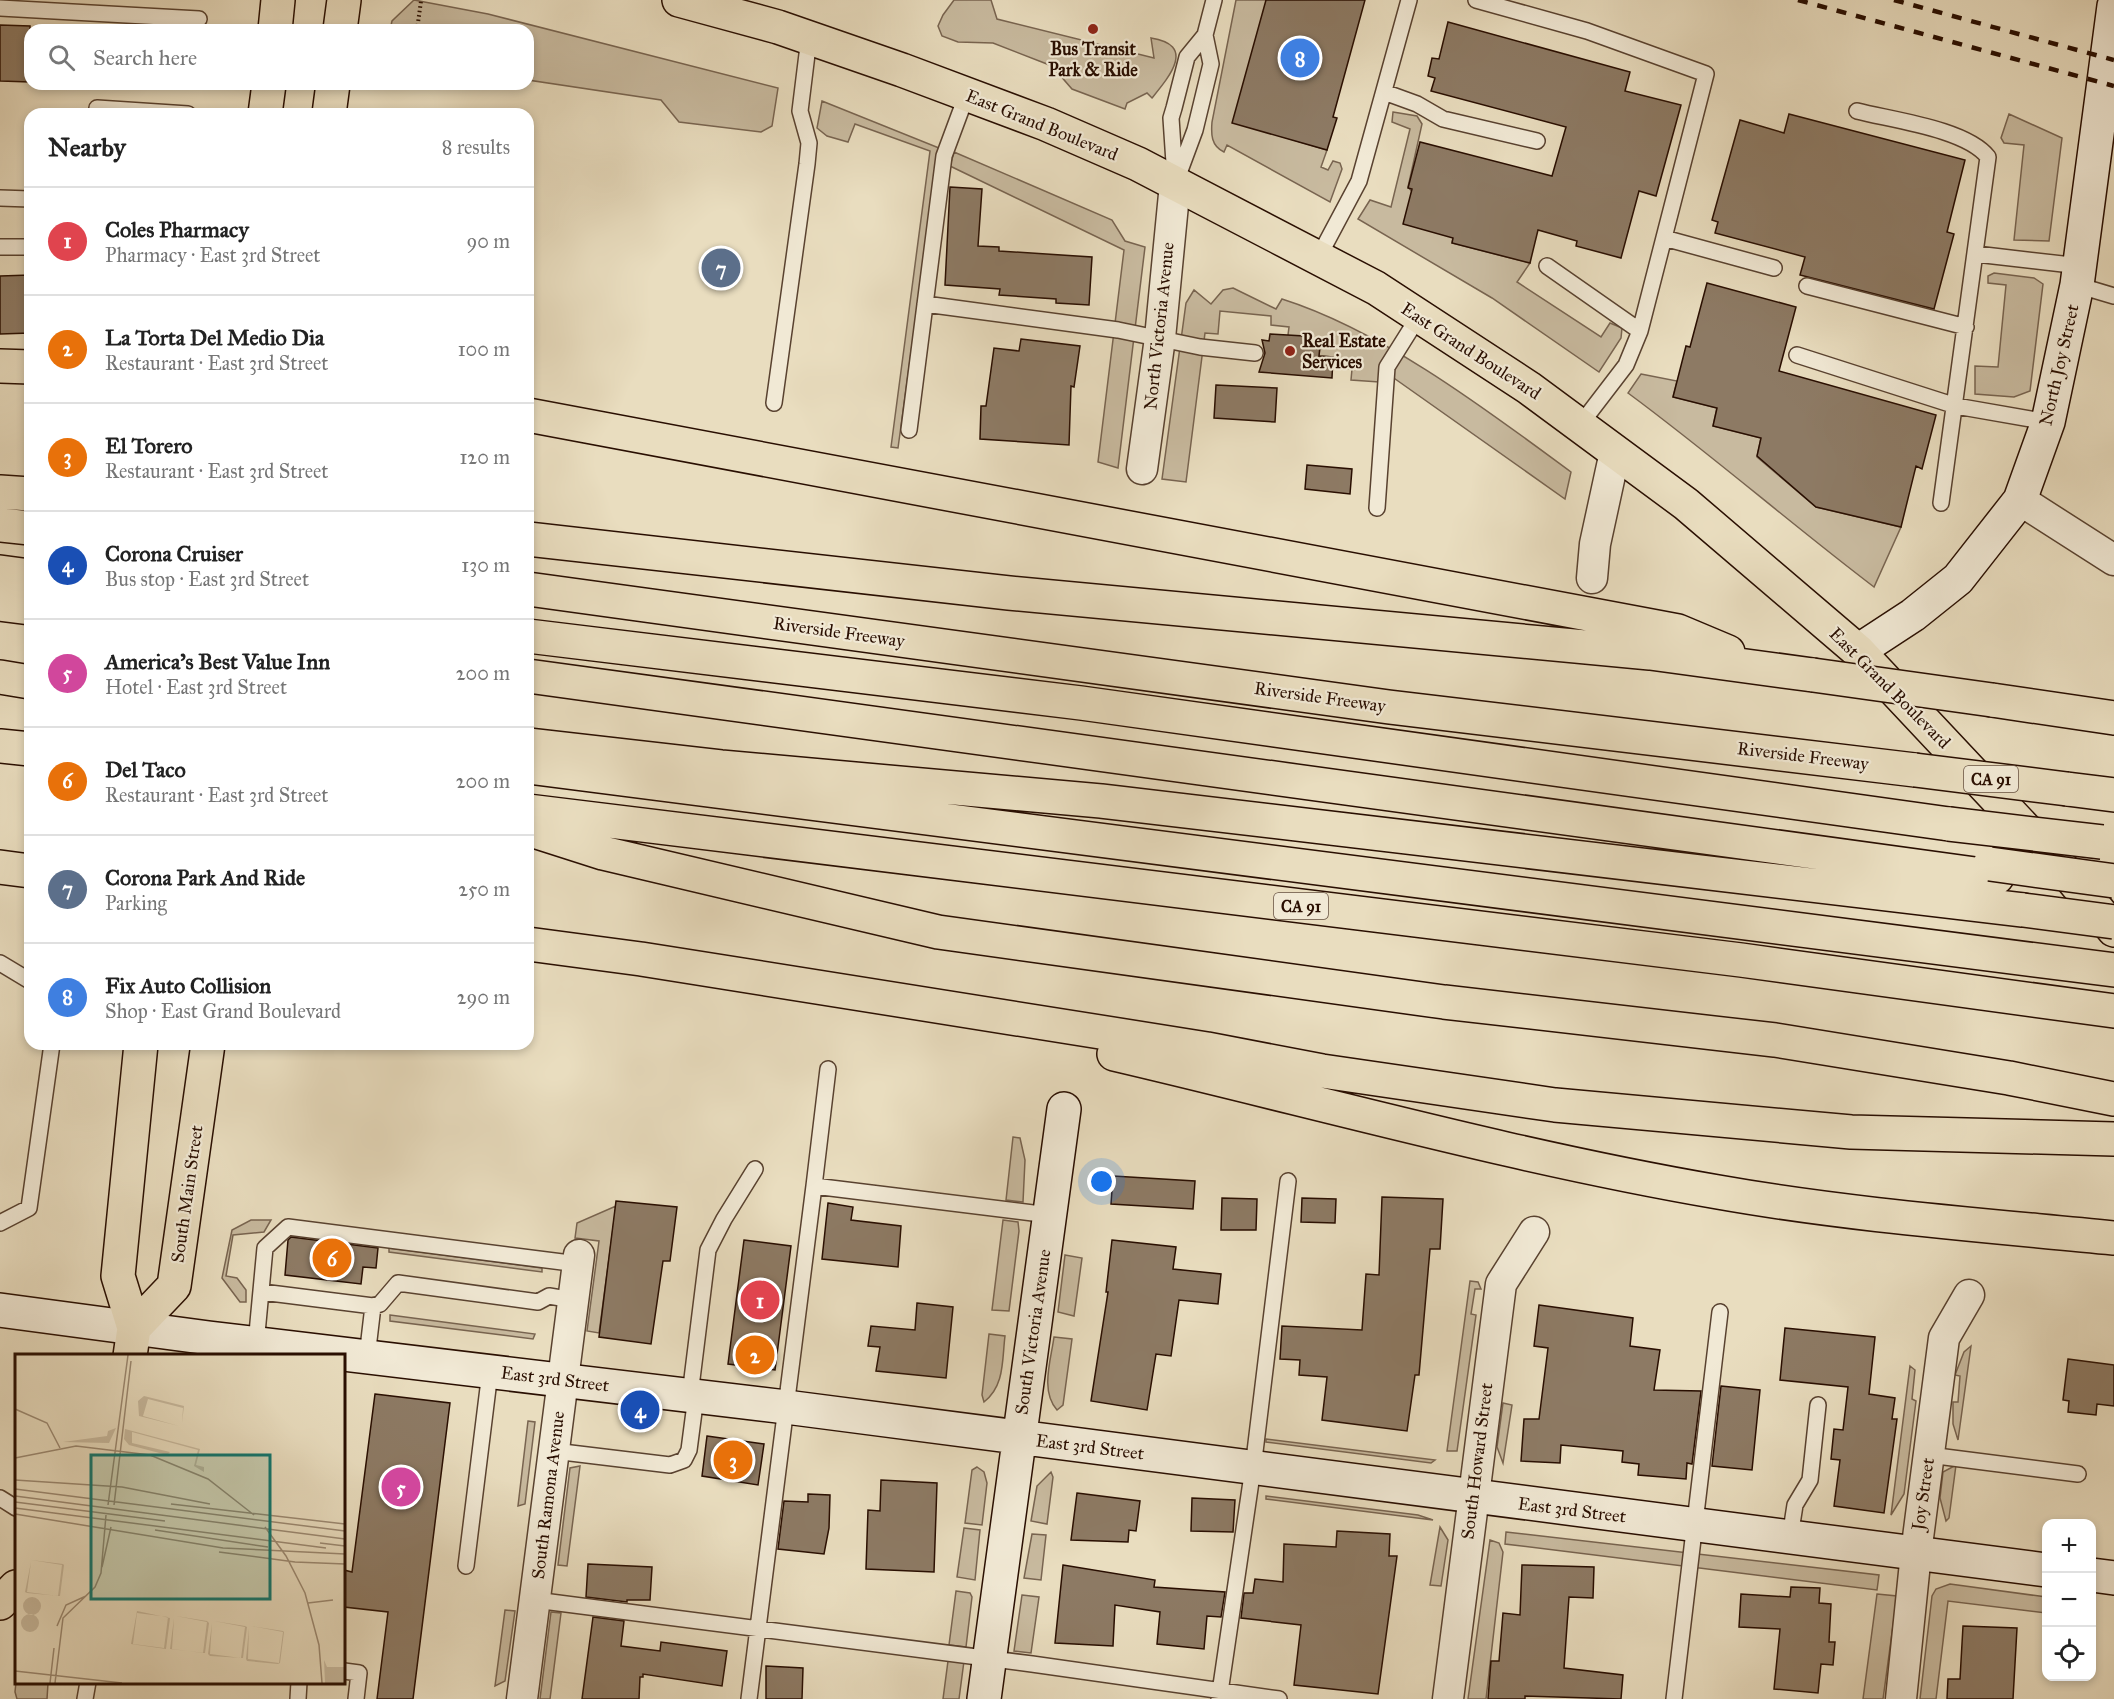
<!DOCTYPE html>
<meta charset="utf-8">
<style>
body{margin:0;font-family:"IM FELL Great Primer",serif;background:#f6f6f6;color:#222}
.controls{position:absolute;right:18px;bottom:18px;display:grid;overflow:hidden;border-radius:12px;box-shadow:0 3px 9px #0003}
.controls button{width:54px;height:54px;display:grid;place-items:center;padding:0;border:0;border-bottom:2px solid #e0e0e0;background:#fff;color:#222;font:30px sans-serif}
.you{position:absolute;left:1102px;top:1182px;width:21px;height:21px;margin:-15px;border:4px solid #fff;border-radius:50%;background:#1a73e8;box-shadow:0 0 0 9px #1a73e833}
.badge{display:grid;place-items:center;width:39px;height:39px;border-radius:50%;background:#8f2418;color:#fff;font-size:20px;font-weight:700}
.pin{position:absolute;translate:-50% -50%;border:3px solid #fff;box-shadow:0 2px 6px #0006}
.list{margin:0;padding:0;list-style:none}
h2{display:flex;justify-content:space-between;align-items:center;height:78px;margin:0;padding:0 24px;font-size:26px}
h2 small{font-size:20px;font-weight:400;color:#767676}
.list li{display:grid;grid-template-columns:39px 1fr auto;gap:18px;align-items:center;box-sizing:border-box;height:108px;padding:0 24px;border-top:2px solid #e0e0e0}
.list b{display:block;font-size:22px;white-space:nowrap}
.list p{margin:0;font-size:20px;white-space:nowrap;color:#767676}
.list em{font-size:20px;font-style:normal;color:#767676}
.icon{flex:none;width:33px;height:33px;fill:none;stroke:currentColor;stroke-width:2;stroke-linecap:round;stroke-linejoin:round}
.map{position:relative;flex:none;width:2114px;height:1699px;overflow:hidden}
.search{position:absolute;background:#fff;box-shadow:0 3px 9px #0003;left:24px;top:24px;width:510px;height:66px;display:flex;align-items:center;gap:15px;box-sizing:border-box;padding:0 21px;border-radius:18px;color:#767676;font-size:22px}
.panel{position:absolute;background:#fff;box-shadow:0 3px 9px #0003;left:24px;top:108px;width:510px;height:942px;border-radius:18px}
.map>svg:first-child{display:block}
.green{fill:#c8ba9f;stroke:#786450;stroke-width:1.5}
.building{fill:#8d7a64;stroke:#290e01;stroke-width:1.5}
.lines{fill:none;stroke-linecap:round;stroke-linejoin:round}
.lane-casing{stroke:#594230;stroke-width:18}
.street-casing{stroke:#594230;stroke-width:33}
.secondary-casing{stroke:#290e01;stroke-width:36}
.primary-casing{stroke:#290e01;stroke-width:36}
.highway-casing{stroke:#290e01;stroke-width:36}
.path{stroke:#290e01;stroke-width:4;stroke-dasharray:1.5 3;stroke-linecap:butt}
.lane{stroke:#f1e9d5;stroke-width:15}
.street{stroke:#f1e9d5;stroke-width:30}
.secondary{stroke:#f1e9d5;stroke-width:33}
.primary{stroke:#e9ddbf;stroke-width:33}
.highway{stroke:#e9ddbf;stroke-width:33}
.rail{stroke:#290e01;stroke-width:4.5;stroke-dasharray:10 10;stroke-linecap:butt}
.highway-bridge-casing{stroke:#290e01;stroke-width:36;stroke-linecap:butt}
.highway-bridge{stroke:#e9ddbf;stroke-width:33}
.poi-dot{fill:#8f2418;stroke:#f1e9d5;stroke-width:2}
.labels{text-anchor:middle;stroke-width:4.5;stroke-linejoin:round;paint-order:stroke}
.shield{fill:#f1e9d5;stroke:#655041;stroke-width:1.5}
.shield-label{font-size:16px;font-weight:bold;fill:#290e01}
.poi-label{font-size:18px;font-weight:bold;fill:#290e01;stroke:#f1e9d5}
.street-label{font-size:18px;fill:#290e01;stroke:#f1e9d5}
.inset-road{fill:none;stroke:#9c8a73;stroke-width:1.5}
.view{fill:#0f766e;fill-opacity:0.15;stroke:#0f766e;stroke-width:3}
.inset-edge{fill:none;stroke:#290e01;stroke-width:3}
</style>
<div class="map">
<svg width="2114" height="1699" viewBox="0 0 2114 1699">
<rect width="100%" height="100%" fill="#e9ddbf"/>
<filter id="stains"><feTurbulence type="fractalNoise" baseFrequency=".00333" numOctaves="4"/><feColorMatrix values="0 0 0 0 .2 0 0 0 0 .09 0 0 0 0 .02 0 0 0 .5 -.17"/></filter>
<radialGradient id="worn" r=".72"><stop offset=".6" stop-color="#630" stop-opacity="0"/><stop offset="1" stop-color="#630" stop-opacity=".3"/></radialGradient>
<!-- green -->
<path class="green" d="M414,0L488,14L778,88L772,126L761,132L679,122L661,100L528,80V30H390L392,21Z
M954,0H991L997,19L1154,58L1151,38C1196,45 1170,76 1152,98L1147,93L1127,103L1125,109L1072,89L1052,66L993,43L958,42L942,36L938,26L943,15Z
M1236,0H1266L1280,136L1327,150L1321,167L1328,170L1333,161L1340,163L1342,169L1330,202L1227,145L1224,152C1211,146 1211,134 1212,122Z
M822,101L939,148L898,448L891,447L930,151L855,124L848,142L827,136L817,128Z
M1393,112L1417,116L1422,124L1408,187L1453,238L1452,243L1530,263L1517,282L1601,337L1610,323L1622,328L1621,338L1599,372L1492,298L1358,219L1370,200L1391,207L1410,129L1392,122Z
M2009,114L2062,138L2049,241L2014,240L2024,145L2004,143L2001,138Z
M954,152L1112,220L1125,241L1145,247L1118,468L1098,462L1124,250L950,166Z
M1994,273L2034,278L2043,284L2030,391L2014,397L1975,394V366L1998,367L2006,285L1988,283V276Z
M1233,288L1276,309L1282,299C1383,331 1487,410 1571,472L1565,499L1381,369L1379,382L1351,380L1352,369L1332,367L1333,357L1319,356L1320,346L1303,345L1288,335L1289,327L1271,325V316L1220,311L1218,334L1205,333L1186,482L1162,479L1186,303L1194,290L1211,304L1223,290Z
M1641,374L1677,381L1673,397L1717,408L1713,426L1761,438L1757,457L1816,507L1901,527L1874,587C1791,524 1712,455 1628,393Z
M1013,1137L1020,1138L1025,1160L1023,1202L1006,1200Z
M616,1206L599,1333L587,1331L599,1241L575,1238L577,1223Z
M251,1220H271L264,1232L233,1235L226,1276L237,1278L246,1290V1302H240L222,1278L232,1230Z
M1003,1220L1018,1222L1019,1231L1009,1311L992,1310Z
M389,1248L542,1268V1272L389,1252Z
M1065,1255L1082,1258L1074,1316L1058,1312Z
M1470,1281L1478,1282L1481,1289H1475L1471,1314L1476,1315L1457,1451H1447Z
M390,1315L535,1334L533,1339L390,1321Z
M989,1334L1005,1336C1002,1359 1005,1386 984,1402L982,1395Z
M1054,1337L1072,1339L1063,1405L1057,1410C1040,1391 1051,1360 1054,1337Z
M1971,1346L1958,1440L1953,1424V1402H1958L1960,1376L1955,1375L1964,1352Z
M1910,1366L1915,1370L1912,1399L1916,1401L1904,1494L1891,1515Z
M1503,1403L1512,1405L1503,1463L1497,1447Z
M528,1421L535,1422L525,1504L518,1506Z
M1266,1439L1435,1460L1431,1463L1266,1442Z
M1956,1465L1949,1518L1946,1521L1940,1498L1943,1472Z
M580,1466L567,1566L558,1565L570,1468Z
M977,1467L984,1472L987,1483L982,1525L965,1523L972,1470Z
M1051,1472L1053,1477L1047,1524L1031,1521L1037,1486Z
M1266,1496L1418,1515L1433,1520L1266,1499Z
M1440,1527L1448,1540L1441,1586L1430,1585Z
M964,1528L980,1530L975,1580L957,1577Z
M1506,1532L1879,1575L1877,1590L1505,1544Z
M1032,1534L1046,1535L1041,1580L1024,1578Z
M1490,1540L1499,1543L1503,1552L1486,1699H1468Z
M1950,1584L2046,1597V1613L1948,1601L1936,1699H1920L1932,1596L1936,1589Z
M956,1591L970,1593L972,1597L966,1647L949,1645Z
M1877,1594L1897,1596L1883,1699H1863Z
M1022,1595L1039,1597L1031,1653L1014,1651Z
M505,1610L515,1611L505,1681L495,1686Z
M551,1612L561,1613L550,1699H540Z
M948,1661H964L959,1699H943Z
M16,1682L48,1683L47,1699H17L15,1692Z"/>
<!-- building -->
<path class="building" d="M1266,0H1365L1333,117L1337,118L1327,150L1232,123Z
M1448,22L1630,72L1625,91L1681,105L1656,196L1639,191L1621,258L1576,246L1577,241L1538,230L1530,263L1452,243L1453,238L1403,224L1412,189L1408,188L1420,142L1552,176L1566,127L1431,91L1435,78L1428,76L1432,58L1439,59Z
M0,25L30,26V82L0,81Z
M1789,114L1965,160L1947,232L1954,234L1934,309L1800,275L1805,257L1715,233L1718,222L1712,220L1740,120L1784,133Z
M950,187L982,189L978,246L999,247V251L1092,257L1089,305L1056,303V299L999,295L1000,289L945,285Z
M30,275V333L0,334V276Z
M1707,283L1796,307L1779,371L1936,415L1922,469L1916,466L1901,527L1816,507L1757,456L1761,438L1713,426L1717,408L1673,397L1686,346L1690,347Z
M1270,334L1304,336L1303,345L1320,346L1319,356L1333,357L1332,378L1259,372L1265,353L1262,340L1269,341Z
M1021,339L1080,346L1074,387L1071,386L1069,445L980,439L981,406H986L994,348L1019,351Z
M1216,385L1277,388L1275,422L1214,418Z
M1307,465L1352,469L1350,494L1305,489Z
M1113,1176L1195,1181L1193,1209L1111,1204Z
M1382,1197L1443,1199L1440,1249H1430L1419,1375H1415L1407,1431L1322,1420L1327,1377L1299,1375L1300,1360L1280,1359L1282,1326L1362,1330L1366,1274L1379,1275Z
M1222,1198L1257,1199L1256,1230H1221Z
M1302,1198L1336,1199L1335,1223L1301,1222Z
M616,1201L677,1207L670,1261H663L651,1344L599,1337Z
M828,1203L853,1207L851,1220L901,1226L898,1267L822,1259Z
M291,1237L378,1248L376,1268L363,1267L361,1284L285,1275L288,1240Z
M744,1240L791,1246L775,1370L728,1364Z
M1112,1240L1176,1247L1173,1269L1221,1274L1218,1304L1179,1300L1171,1356L1156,1354L1147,1410L1091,1401L1108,1292H1106Z
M917,1303L953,1307L946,1378L876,1371L880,1347L868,1346L871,1326L915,1330Z
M1539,1305L1633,1318L1630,1346L1660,1350L1654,1390L1701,1391L1692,1464L1687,1463L1686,1479L1638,1475L1639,1464L1622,1462L1623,1451L1561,1445L1560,1463L1521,1461L1524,1419H1539L1548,1348L1534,1346Z
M1785,1328L1875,1337L1869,1394L1895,1398L1892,1419H1897L1884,1513L1834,1506L1840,1460L1831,1459L1834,1429L1843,1430L1848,1387L1780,1380Z
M2068,1359L2114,1365V1406L2097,1404L2096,1415L2068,1412L2069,1401L2063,1400Z
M1721,1386L1760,1390L1752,1470L1712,1466Z
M375,1394L450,1403L413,1699H377L388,1612L344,1607V1570L352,1572Z
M707,1436L764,1444L758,1485L702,1476Z
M881,1480L937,1483L934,1572L866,1569L868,1510L880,1511Z
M1077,1493L1140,1501L1136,1531L1129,1530L1128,1542L1071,1540Z
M808,1494L830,1495L829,1528L824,1554L778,1549L784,1501L808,1502Z
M1192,1498L1235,1500L1233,1532L1191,1531Z
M1337,1531L1390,1534L1389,1556H1397L1378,1694L1294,1685L1301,1625L1241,1618L1244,1593H1253L1255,1579L1283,1582L1284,1544L1336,1547Z
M588,1564L652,1567L650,1600H627V1602L586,1597Z
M1063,1565L1155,1580L1154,1587L1225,1592L1221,1617L1207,1616L1204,1649L1157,1644L1160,1612L1115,1605L1113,1646L1055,1643Z
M1522,1565L1594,1567L1593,1598L1569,1597L1564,1668L1623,1675L1621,1699L1525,1696V1699H1488L1491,1661H1499L1503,1613L1520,1615Z
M1791,1587L1820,1588L1819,1603L1831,1604L1829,1642H1835L1833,1665L1821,1664L1818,1693L1774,1689L1780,1629L1739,1627L1741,1594L1790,1597Z
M593,1617L624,1621L621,1646L660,1651L661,1642L727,1651L722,1686L643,1674V1677H640L639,1699H582Z
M1963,1626L2017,1628L2013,1699H1947L1948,1679H1960Z
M766,1666L803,1668L802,1699H766Z"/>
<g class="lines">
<defs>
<path id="lane" d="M1476,0L1587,31L1706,74L1640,331L1626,365L1580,425
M0,8L199,19
M1384,92L1417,104L1443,119L1537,141
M97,108L188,114
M1857,111C1892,120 1966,129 1988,157L1941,503
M1175,178L1171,118L1174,108L1187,57L1205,35
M1175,184L1195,130L1211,64L1205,35L1214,0
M0,198L30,199
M1664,238L1774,268
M0,247H30
M1976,254L2080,266
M1318,258L1359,181L1409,0
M1547,266L1640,331
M2077,285L2114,296
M1807,286L1966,327
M925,304L1118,330L1200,347L1255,353
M1797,355L1956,406L2048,422
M774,403L807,164L809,143L800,111L809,38
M909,430L944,156L967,94
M1377,508L1387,367L1419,316
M0,963L30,981
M828,1069L814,1186L1049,1215
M0,1223L29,1208L52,1044
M262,1292L373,1306L380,1304L398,1283L538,1302L549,1296L573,1300
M256,1344L265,1248L288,1227L578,1264
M367,1357L373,1306
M554,1451L670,1465L684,1460L689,1450L695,1404L690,1395L708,1250L724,1219L755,1169
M1929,1455L2078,1474
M0,1498L16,1508
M1790,1537L1795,1505L1810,1480L1818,1405
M466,1566L490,1372
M535,1600L1032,1664L1279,1699
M344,1671L359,1673L356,1699
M85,1699L88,1682
M298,1699L299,1682
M749,1699L814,1186
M1219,1699L1253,1468L1288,1181
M1674,1699L1720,1312"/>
<path id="street" d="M1142,469L1160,338L1175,184
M2020,500L2114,560
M1592,578L1595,544L1615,452
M522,1699L579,1255
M1448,1699L1501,1284L1534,1232
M1901,1699L1916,1553L1944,1338L1969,1295"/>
<path id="secondary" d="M1858,651L1913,615L1958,579L2020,500L2048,422L2077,285L2114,6
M0,1310L209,1338L786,1407L2046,1570
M2092,1575L2114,1578
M984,1699L1064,1109"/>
<path id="primary" d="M679,0L778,27L902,70L1046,124L1138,164L1376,288L1529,388L1686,504L1858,651L2073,880L2114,930
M275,30L278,0
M340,30L344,0
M265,114L269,84
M329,114L333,84
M134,1328L174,1286L208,1044
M130,1356L134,1328L118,1276L141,1044
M0,1603L16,1587"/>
<path id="highway" d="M0,366L30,367
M528,415L1678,631L1728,652
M0,492L30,494
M0,525L30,528
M528,539L1009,593L1650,653L1813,675
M0,572L30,576
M528,589L1389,707L1915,770
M0,604L30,608
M528,636L1081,703L1949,824
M528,676L1997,877
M0,677L30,682
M1992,700L2114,718
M528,745L721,767L1101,801L2023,910
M0,746L30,749
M528,767L2114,970
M2067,789L2114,795
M528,811L1741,960L2114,1011
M528,829L603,853L938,932L1444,1002L1775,1040L2009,1078L2114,1099
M0,867L30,871
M528,944L641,959L1207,1049L1322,1071L1555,1105L1851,1132L2114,1139
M1114,1054C1315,1101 1514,1157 1718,1192C1848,1215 1982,1225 2114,1238"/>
</defs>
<!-- lane casing -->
<use href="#lane" class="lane-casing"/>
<!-- street casing -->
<use href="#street" class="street-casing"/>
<!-- secondary casing -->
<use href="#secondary" class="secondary-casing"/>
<!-- primary casing -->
<use href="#primary" class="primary-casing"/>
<!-- highway casing -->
<use href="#highway" class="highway-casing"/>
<!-- path -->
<path class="path" d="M417,30L421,1"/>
<!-- lane -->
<use href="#lane" class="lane"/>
<!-- street -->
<use href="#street" class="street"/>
<!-- secondary -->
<use href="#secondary" class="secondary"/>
<!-- primary -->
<use href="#primary" class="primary"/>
<!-- highway -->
<use href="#highway" class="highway"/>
<!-- rail -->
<path class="rail" d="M1798,0L2114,86
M1894,0L2114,60"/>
<defs>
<path id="highway-bridge" d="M1813,675L1992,700
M1915,770L2067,789
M1949,824L2102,842
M1990,864L2114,881
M2023,910L2114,922"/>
</defs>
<!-- highway-bridge casing -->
<use href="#highway-bridge" class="highway-bridge-casing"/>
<!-- highway-bridge -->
<use href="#highway-bridge" class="highway-bridge"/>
</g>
<!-- markers -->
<g class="poi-dot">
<circle cx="1093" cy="29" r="6"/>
<circle cx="1290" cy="351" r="6"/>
</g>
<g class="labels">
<!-- shield labels -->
<g class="shield">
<rect x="1964" y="766" width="54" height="26" rx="4.5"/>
<rect x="1274" y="893" width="54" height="26" rx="4.5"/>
</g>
<g class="shield-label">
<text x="1991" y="785">CA 91</text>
<text x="1301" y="912">CA 91</text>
</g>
<!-- poi labels -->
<g class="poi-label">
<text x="1093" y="55">Bus Transit<tspan x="1093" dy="21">Park &amp; Ride</tspan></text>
<text x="1302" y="347" text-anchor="start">Real Estate<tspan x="1302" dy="21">Services</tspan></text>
</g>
<!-- street labels -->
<g class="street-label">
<text transform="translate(1042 125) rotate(22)" y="6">East Grand Boulevard</text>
<text transform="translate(1159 326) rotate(-84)" y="6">North Victoria Avenue</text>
<text transform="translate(1471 351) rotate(33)" y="6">East Grand Boulevard</text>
<text transform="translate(2059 365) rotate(-77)" y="6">North Joy Street</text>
<text transform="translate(839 632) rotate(8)" y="6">Riverside Freeway</text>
<text transform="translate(1890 688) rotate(45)" y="6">East Grand Boulevard</text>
<text transform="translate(1320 697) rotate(8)" y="6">Riverside Freeway</text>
<text transform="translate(1803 756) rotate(7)" y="6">Riverside Freeway</text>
<text transform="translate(187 1194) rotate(-82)" y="6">South Main Street</text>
<text transform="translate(1033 1332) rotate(-82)" y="6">South Victoria Avenue</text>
<text transform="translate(555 1379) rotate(7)" y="6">East 3rd Street</text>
<text transform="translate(1090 1447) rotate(7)" y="6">East 3rd Street</text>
<text transform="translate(1477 1461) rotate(-83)" y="6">South Howard Street</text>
<text transform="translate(1923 1494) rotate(-82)" y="6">Joy Street</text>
<text transform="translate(548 1495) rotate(-83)" y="6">South Ramona Avenue</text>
<text transform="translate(1572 1510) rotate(7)" y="6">East 3rd Street</text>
</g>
</g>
<!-- overview -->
<g transform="translate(15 1354)">
<rect width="330" height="330" fill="#e9ddbf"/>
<path d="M129,42L169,52L167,69L168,54L133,45L128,62L164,72L124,62L123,47ZM101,74L94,89L48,88L92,82L93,77ZM110,75L185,95L181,111L189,113V118L179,112L183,96L117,78V89L155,98L152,101L114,91L109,85ZM16,206L48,210L49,211L45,242L12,239L10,238L16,208L12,238L43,242L47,211ZM8 252a9 9 0 1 1 18 0a9 9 0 1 1-18 0ZM122,257L155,264L151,295L116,290ZM122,259L153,263L149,294L118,290ZM6 269a9 9 0 1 1 18 0a9 9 0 1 1-18 0ZM161,262L192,267L194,269L190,299L155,295L159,264L157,295L188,299L192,268ZM199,267L230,272L232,273L228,304L195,302L193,300L197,269L195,300L226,304L230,273ZM236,272L268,277L269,278L265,309L263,310L232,307L231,305L234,274L233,305L264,309L268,278ZM309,306L312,313H330V329H310Z" fill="#c8ba9f" fill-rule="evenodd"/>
<path class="inset-road" d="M0,55L32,69L45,94M0,104L61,92L135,101L193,125L239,161M0,126L107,133L195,150M0,135L330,177M0,142L330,185M0,148L150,167M156,150L330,170M93,151L113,1M99,151L116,7M0,154L311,194M0,160L208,194L330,200M250,173L271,202L290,239L304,291L307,329M140,176L253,193M305,189L330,192M204,198L280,208L330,210M87,213L96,173M293,249L318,246M42,272L51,251L71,242M0,317L107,329M35,329L39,294M40,329L48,264L80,233L86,219L91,161"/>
<path class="view" d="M76,101H255V245H76Z"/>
<rect width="330" height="330" class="inset-edge"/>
</g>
<rect width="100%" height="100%" filter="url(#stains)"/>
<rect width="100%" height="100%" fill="url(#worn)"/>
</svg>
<div class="controls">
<button>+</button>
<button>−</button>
<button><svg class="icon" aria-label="locate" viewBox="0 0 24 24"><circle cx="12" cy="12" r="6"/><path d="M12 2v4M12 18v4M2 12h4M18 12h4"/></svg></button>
</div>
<div class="you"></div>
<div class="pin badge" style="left:760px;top:1300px;background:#e0444e">1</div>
<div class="pin badge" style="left:755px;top:1355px;background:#e8710a">2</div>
<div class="pin badge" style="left:733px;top:1460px;background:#e8710a">3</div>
<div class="pin badge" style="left:640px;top:1410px;background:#1a4fb4">4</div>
<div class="pin badge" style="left:401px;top:1487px;background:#d1479c">5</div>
<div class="pin badge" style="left:332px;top:1258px;background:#e8710a">6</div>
<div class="pin badge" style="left:721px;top:268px;background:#5c6f8a">7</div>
<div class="pin badge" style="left:1300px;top:58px;background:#3f7fe0">8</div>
<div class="search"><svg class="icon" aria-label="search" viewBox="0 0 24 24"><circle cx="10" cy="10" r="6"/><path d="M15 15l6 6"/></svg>Search here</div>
<section class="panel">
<h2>Nearby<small>8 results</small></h2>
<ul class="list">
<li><span class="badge" style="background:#e0444e">1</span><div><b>Coles Pharmacy</b><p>Pharmacy · East 3rd Street</p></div><em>90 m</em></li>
<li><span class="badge" style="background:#e8710a">2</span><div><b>La Torta Del Medio Dia</b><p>Restaurant · East 3rd Street</p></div><em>100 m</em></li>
<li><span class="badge" style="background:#e8710a">3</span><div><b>El Torero</b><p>Restaurant · East 3rd Street</p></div><em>120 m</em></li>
<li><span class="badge" style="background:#1a4fb4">4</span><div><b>Corona Cruiser</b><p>Bus stop · East 3rd Street</p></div><em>130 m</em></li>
<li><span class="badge" style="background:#d1479c">5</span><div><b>America's Best Value Inn</b><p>Hotel · East 3rd Street</p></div><em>200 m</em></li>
<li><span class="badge" style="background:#e8710a">6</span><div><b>Del Taco</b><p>Restaurant · East 3rd Street</p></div><em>200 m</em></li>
<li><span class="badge" style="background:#5c6f8a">7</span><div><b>Corona Park And Ride</b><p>Parking</p></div><em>250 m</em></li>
<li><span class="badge" style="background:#3f7fe0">8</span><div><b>Fix Auto Collision</b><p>Shop · East Grand Boulevard</p></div><em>290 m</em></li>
</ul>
</section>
</div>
